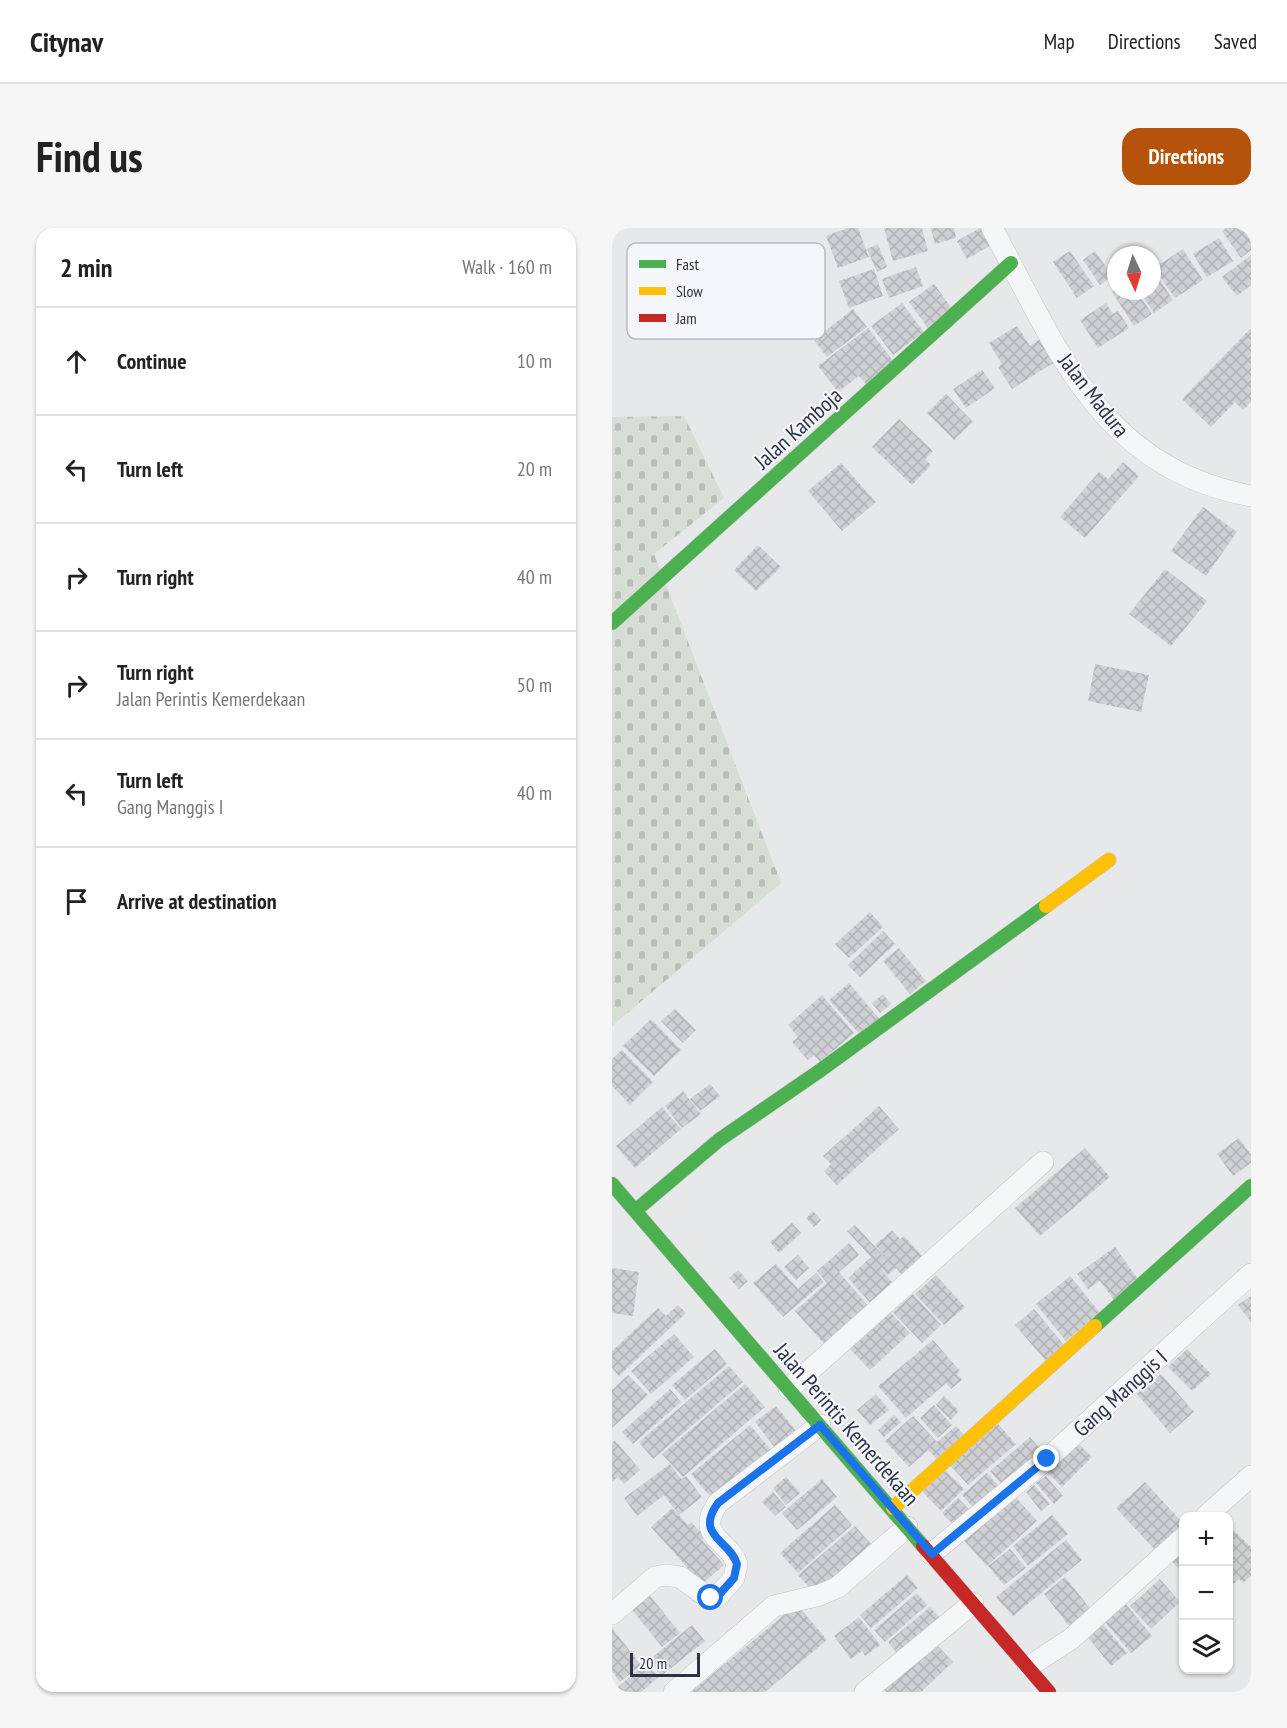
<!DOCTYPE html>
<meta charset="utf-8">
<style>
body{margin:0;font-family:"PT Sans Narrow",sans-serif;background:#f6f6f6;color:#222}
.controls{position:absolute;right:18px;bottom:18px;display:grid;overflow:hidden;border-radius:12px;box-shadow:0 2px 4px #0004}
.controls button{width:54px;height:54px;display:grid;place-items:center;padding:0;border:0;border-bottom:2px solid #e0e0e0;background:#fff;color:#222;font:30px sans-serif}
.compass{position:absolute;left:495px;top:18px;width:54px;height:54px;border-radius:50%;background:#fff;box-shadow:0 2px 4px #0004;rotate:176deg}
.scale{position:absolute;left:18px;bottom:15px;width:70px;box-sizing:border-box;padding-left:6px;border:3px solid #2b3445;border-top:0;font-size:16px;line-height:21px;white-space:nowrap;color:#2b3445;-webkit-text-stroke:4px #f4f6f9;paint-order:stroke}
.stop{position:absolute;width:18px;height:18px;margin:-14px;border:4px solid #1a73e8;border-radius:50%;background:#fff}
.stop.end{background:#1a73e8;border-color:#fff;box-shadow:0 2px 6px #0008}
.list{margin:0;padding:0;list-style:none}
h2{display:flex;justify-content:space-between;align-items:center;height:78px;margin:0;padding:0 24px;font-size:26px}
h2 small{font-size:20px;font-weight:400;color:#767676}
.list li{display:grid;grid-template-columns:39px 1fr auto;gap:18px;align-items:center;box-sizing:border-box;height:108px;padding:0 24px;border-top:2px solid #e0e0e0}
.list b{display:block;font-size:22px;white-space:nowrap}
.list p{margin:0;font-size:20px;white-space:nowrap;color:#767676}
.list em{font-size:20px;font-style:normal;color:#767676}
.icon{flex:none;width:33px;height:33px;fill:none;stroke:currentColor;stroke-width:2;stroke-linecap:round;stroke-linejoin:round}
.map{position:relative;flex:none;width:639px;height:1464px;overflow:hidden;border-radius:18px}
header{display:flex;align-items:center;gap:36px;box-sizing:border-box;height:84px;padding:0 30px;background:#fff;border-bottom:2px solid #e0e0e0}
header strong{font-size:28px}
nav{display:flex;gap:33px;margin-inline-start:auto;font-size:21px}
.intro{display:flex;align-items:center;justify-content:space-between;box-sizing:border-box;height:144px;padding:0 36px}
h1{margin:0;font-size:42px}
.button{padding:15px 27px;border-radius:18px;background:#b45309;color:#fff;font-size:21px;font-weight:700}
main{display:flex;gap:36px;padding:0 36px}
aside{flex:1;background:#fff;border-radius:18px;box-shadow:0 2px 4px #0004}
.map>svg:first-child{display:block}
.cemetery{fill:url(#cemetery-stones)}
.building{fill:url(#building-cross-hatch)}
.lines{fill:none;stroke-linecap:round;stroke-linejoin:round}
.street-casing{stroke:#c4c6c8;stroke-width:22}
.fast-casing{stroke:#c4c6c8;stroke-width:15}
.slow-casing{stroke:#c4c6c8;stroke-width:15}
.jam-casing{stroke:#c4c6c8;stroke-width:15}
.street{stroke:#f5f6f7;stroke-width:21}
.fast{stroke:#4caf50;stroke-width:14}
.slow{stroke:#ffc107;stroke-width:14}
.jam{stroke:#c62828;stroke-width:14}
.route{stroke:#1a73e8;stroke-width:8}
.labels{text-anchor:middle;stroke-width:4.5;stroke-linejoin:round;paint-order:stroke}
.street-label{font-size:22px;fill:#2b3445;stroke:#f4f6f9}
.key{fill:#f4f6f9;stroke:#b8bcc3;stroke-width:1.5}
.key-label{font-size:16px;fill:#2b3445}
</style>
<header>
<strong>Citynav</strong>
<nav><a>Map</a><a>Directions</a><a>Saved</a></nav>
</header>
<div class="intro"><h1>Find us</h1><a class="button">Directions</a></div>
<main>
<aside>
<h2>2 min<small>Walk · 160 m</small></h2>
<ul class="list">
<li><svg class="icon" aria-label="ahead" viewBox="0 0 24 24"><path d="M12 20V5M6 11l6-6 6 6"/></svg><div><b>Continue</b></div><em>10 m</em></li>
<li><svg class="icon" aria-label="left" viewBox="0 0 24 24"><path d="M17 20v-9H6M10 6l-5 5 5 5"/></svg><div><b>Turn left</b></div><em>20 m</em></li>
<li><svg class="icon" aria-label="right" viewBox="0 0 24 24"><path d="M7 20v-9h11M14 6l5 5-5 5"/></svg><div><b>Turn right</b></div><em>40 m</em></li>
<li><svg class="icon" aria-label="right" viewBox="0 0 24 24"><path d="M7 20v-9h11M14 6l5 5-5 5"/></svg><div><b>Turn right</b><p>Jalan Perintis Kemerdekaan</p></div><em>50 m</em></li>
<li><svg class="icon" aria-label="left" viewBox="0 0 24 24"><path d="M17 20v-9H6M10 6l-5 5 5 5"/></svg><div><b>Turn left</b><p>Gang Manggis I</p></div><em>40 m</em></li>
<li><svg class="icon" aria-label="arrive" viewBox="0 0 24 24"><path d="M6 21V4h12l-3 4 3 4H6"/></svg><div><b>Arrive at destination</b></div></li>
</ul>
</aside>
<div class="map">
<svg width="639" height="1464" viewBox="0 0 639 1464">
<defs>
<pattern id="cemetery-stones" width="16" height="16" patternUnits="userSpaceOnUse" patternTransform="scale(1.5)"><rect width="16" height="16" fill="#d6ded6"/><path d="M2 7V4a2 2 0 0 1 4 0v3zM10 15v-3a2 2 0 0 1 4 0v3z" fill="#b8bfb9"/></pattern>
<pattern id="building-cross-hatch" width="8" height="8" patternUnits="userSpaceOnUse" patternTransform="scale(1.5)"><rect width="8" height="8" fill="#ced0d3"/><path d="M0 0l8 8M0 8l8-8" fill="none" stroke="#b1b3b6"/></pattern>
</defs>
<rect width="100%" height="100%" fill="#e6e8ea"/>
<!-- cemetery -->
<path class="cemetery" d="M72,188L112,270L42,326L169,655L0,798V189Z"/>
<!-- building -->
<path class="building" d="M236,0H246L257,29L226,40L214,8Z
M272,0H310L316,23L281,33Z
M319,0H342L344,10L323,16Z
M368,0H375L383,15L355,31L345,13Z
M614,0H639V22L629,30L610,3Z
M607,10L621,33L595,49L581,26Z
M266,16L275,39L265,44L255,21Z
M571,21L591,52L563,70L542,40Z
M458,23L482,58L465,70L441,34Z
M483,23L500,48L488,57L471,32Z
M639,27V57L625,68L610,49Z
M304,39L311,58L277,70L270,51Z
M540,39L561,72L542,85L527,63H540Z
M262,41L271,68L237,80L227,53Z
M322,56L341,82L316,100L297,74Z
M504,61L525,63L540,86L522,98L500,64Z
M290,75L312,104L281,127L259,98Z
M494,75L501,86L506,83L517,100L486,120L468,92Z
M241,81L255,99L215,129L202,112Z
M405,98L418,118L428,111L443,134L400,161L386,139L390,136L377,115Z
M256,100L282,134L254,156L247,148L226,164L206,138Z
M639,100V174L631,182L623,174L599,199L570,171Z
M370,142L383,160L354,180L341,161Z
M334,166L361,194L342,212L315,185Z
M287,191L321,223L313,231L319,237L300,257L260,219Z
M511,234L527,248L473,310L448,289L487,244L496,251Z
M229,235L264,274L230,303L196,263Z
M591,279L625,304L594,348L559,323Z
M146,317L169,339L144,363L122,342Z
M553,341L595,373L559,418L517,386Z
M483,436L537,447L529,484L476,473Z
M258,684L271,699L237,730L223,716Z
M271,703L283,716L248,749L236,737Z
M287,720L314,753L298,766L271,733Z
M237,755L270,794L251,810L217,772Z
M271,766L279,776L268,785L260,775Z
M210,767L242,805L208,834L202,827L196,832L180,814L186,809L176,797Z
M63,781L84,802L71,815L49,793Z
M39,791L69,822L42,848L11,818Z
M10,822L41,854L18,877L0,858V831Z
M98,856L108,868L88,883L78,871Z
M71,863L89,886L70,900L53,878Z
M267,878L287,901L225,957L212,943L219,936L211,928Z
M50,879L69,901L23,940L4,918Z
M627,910L639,927V935L621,948L605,926Z
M473,920L498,949L428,1008L403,980Z
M201,983L209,992L202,999L194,990Z
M180,995L189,1005L167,1025L158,1014Z
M243,997L278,1035L263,1017L280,1002L288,1011L292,1008L311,1029L290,1047L284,1040L276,1047L266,1037L283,1058L261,1078L236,1050L259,1029L235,1003Z
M237,1015L247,1027L227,1044L258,1080L214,1118L183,1083L215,1055L205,1043Z
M503,1019L528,1054L502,1072L488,1053L476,1061L465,1046Z
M186,1027L197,1040L184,1052L172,1039Z
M164,1036L186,1061L204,1045L212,1054L171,1089L141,1055Z
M0,1040L27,1044L21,1088L0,1085Z
M126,1042L136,1053L127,1061L117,1050Z
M324,1047L353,1079L332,1097L303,1066Z
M458,1048L488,1085L454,1113L424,1076Z
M301,1066L329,1097L310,1115L281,1084Z
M639,1068V1094L626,1077Z
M66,1077L74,1085L7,1148L0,1140V1123L46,1080L54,1088Z
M422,1081L453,1118L434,1133L403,1097Z
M278,1084L298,1105L258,1142L238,1121Z
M62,1106L82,1129L39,1166L19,1143Z
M321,1112L348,1143L345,1146L350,1152L339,1161L334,1155L294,1190L266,1158Z
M103,1121L115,1136L73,1172L60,1157Z
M575,1121L599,1146L580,1163L556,1139Z
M117,1138L131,1154L41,1231L27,1214Z
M549,1146L582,1184L558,1205L525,1166Z
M16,1147L36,1167L0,1200V1162Z
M133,1156L153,1179L71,1249L50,1226Z
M58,1161L69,1174L21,1216L10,1204Z
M264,1166L277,1182L258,1197L245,1182Z
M332,1168L347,1183L339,1192L324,1177Z
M322,1177L340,1197L326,1210L308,1190Z
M164,1178L185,1204L164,1221L143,1194Z
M282,1187L289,1194L272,1209L266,1202Z
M301,1188L325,1214L344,1198L355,1210L328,1234L316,1222L297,1239L273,1213Z
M386,1196L404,1216L356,1257L338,1237Z
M138,1197L160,1223L101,1272L79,1246Z
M418,1209L434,1228L395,1262L378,1243Z
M3,1212L28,1242L12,1256L6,1249L0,1254V1215Z
M463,1212L480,1229L450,1259L432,1241Z
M58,1236L69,1251L74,1248L90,1269L67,1287L52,1267L25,1288L12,1270Z
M333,1242L352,1261L329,1283L310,1263Z
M375,1245L390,1262L365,1284L350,1267Z
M434,1248L451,1268L442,1276L424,1255Z
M174,1249L188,1265L174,1277L161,1260Z
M210,1251L225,1269L185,1302L170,1285Z
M533,1254L572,1296L544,1323L504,1280Z
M422,1257L438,1276L429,1283L414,1264Z
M161,1264L174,1279L163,1288L150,1274Z
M400,1265L425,1293L375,1338L349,1309Z
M346,1270L362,1287L346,1302L330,1285Z
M223,1277L240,1297L186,1345L168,1325Z
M60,1280L76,1297L79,1294L93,1309L90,1312L112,1337L90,1356L39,1299Z
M440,1287L456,1306L416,1338L401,1318Z
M616,1297L639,1319V1348L631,1355L627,1351L616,1361Z
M243,1298L259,1316L203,1366L186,1347Z
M454,1312L470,1332L401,1388L384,1369Z
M398,1321L414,1340L392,1357L376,1338Z
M572,1321V1345L559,1333Z
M295,1347L306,1360L259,1400L248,1387Z
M453,1349L482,1385L461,1403L432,1366Z
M548,1351L568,1374L539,1401L518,1378Z
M35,1364L68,1405L50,1419L17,1378Z
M305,1365L315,1377L273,1414L262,1402Z
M513,1375L540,1408L519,1425L492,1393Z
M185,1376L215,1412L153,1464H79Z
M318,1379L328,1390L286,1426L276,1414Z
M247,1389L268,1417L253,1428L250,1423L239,1431L222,1408Z
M489,1394L515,1425L499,1438L474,1407Z
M80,1397L93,1413L49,1448L37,1432Z
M0,1400L29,1437L8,1454L0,1443Z
M322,1414L341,1434L309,1464H274L268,1457Z
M34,1435L47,1449L29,1464H0Z"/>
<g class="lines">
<defs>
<path id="street" d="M380,0C446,121 487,239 639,268
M177,1161L431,934
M594,1288L639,1248
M319,1326L435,1231L639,1046
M0,1386L43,1349L54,1347L68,1349L94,1368L105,1369L122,1350L125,1336C118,1312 82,1309 106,1275L208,1197
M416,1439L459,1411L572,1309
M62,1464L162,1378L208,1367L226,1359L295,1299
M253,1464L361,1375"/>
<path id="fast" d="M0,395L399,35
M0,956L311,1318
M23,983L107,912L206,844L434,678
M483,1098L639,958"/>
<path id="slow" d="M434,678L497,632
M281,1280L483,1098"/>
<path id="jam" d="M311,1318L437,1464"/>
</defs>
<!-- street casing -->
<use href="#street" class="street-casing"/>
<!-- fast casing -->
<use href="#fast" class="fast-casing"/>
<!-- slow casing -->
<use href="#slow" class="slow-casing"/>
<!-- jam casing -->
<use href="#jam" class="jam-casing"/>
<!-- street -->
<use href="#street" class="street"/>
<!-- fast -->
<use href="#fast" class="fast"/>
<!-- slow -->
<use href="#slow" class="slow"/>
<!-- jam -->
<use href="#jam" class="jam"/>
</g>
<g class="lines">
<!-- route -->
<path class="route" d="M99,1370L105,1369L122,1350L125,1336C118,1312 82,1308 106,1275L208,1197L320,1326L435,1231"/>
</g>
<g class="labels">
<!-- street labels -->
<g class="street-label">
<text transform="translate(482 167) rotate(52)" y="8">Jalan Madura</text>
<text transform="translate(186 200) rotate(-42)" y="8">Jalan Kamboja</text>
<text transform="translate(508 1165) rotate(-42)" y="8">Gang Manggis I</text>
<text transform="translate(235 1196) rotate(49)" y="8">Jalan Perintis Kemerdekaan</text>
</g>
</g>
<!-- legend -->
<rect x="15" y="15" width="198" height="96" rx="9" class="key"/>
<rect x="27" y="32" width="27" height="8" fill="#4caf50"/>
<rect x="27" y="59" width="27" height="8" fill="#ffc107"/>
<rect x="27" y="86" width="27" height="8" fill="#c62828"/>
<g class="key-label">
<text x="64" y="42">Fast</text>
<text x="64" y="69">Slow</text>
<text x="64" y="96">Jam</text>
</g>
</svg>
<div class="controls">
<button>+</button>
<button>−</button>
<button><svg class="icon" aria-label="layers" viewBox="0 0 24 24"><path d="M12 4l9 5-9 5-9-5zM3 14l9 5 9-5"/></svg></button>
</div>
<svg class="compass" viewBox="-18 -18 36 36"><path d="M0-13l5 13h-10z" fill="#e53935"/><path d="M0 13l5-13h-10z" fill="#767676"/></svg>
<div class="scale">20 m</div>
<div class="stop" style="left:99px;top:1370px"></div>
<div class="stop end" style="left:435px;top:1231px"></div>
</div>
</main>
